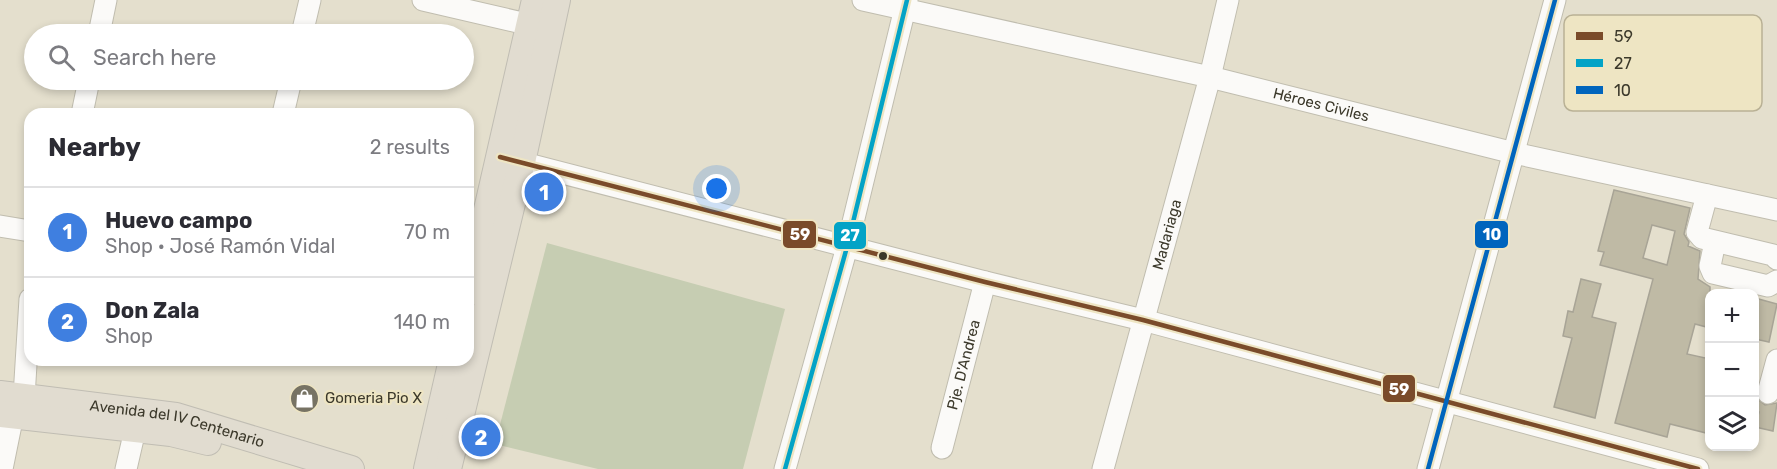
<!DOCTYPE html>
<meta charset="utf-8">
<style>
body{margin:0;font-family:Rubik,sans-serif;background:#f2f2f3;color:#2b2b33}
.controls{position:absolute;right:18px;bottom:18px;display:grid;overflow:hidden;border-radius:12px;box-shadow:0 3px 9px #0003}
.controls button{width:54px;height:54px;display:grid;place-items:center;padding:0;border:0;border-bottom:2px solid #e1e1e2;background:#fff;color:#2b2b33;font:30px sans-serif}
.you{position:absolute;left:717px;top:189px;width:21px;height:21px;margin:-15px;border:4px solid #fff;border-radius:50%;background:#1a73e8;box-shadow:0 0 0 9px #1a73e833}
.badge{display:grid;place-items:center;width:39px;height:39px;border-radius:50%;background:#d93025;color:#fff;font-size:20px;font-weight:700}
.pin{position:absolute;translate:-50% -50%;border:3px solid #fff;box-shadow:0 2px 6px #0006}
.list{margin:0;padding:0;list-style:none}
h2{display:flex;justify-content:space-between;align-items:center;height:78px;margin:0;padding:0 24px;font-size:26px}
h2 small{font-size:20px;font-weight:400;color:#7c7c81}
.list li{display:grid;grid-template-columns:39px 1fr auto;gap:18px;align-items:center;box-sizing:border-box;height:90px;padding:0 24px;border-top:2px solid #e1e1e2}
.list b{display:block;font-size:22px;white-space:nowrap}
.list p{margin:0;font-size:20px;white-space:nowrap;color:#7c7c81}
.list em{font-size:20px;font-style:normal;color:#7c7c81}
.icon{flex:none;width:33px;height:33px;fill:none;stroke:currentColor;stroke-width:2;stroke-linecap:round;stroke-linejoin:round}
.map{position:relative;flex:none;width:1777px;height:469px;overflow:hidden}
.search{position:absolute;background:#fff;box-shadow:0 3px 9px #0003;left:24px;top:24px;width:450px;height:66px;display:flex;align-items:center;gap:15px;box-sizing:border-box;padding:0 21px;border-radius:33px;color:#7c7c81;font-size:22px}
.panel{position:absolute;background:#fff;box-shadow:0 3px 9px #0003;left:24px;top:108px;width:450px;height:258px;border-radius:18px}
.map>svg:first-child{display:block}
.green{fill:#c6cdb2}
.building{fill:#bfbaa5;stroke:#a8a496;stroke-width:1.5;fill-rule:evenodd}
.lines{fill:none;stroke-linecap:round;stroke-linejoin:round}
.minor-casing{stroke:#c0bdaf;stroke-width:23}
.major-casing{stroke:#c0bdb3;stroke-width:28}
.minor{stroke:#fbfaf8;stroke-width:21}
.major{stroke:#e1dcd0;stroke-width:26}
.bus-1-casing{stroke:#eee5c3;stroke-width:9}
.bus-2-casing{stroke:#eee5c3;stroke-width:9}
.bus-3-casing{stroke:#eee5c3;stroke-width:9}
.bus-1{stroke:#7a4b2a;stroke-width:4.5}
.bus-2{stroke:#03a3c6;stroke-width:4.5}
.bus-3{stroke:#0065bd;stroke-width:4.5}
.bus-dot{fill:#3c392b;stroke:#eee5c3;stroke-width:2}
.labels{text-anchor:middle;stroke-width:4.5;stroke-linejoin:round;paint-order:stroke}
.street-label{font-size:15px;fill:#3c392b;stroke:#eee5c3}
.poi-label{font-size:15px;fill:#3c392b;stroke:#eee5c3;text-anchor:start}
.key{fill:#eee5c3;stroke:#b9b195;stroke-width:1.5}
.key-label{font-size:16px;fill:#3c392b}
.line-badge{stroke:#eee5c3;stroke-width:2}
.badge-label{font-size:16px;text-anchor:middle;font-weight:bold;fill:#fff}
</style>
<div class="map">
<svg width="1777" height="469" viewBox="0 0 1777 469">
<rect width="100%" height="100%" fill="#e4dfcd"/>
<!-- green -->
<path class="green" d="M547,243L785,309L743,469H598L495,444Z"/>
<!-- building -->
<path class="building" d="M1614,190L1690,208L1684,234L1689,242L1688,246L1700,251L1698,279L1710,287V328L1695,324L1687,354L1710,359V434L1670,424L1667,437L1615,423L1653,279L1600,265L1604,252L1598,251ZM1652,225L1675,231L1667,265L1643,258Z
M1581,279L1601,284L1592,317L1616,323L1595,418L1554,407L1572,338L1563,336L1568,311L1573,312Z
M1755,298L1777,304L1769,342L1755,339Z
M1755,397L1765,405L1777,403L1773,431L1755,427L1759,412L1755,411Z"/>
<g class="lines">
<defs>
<g id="minor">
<path d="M423,0L544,28"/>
<path id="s1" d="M863,0L1210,77L1514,153L1777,210"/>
<path d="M99,34L106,0"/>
<path d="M302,34L310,0"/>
<path d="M82,114L89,80"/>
<path d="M283,114L291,80"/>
<path d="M508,159L985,282L1143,320L1698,469"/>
<path d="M1707,195L1697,232L1702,238L1773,255L1777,259"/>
<path d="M0,226L30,231"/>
<path d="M1715,242L1710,266L1713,273L1768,286L1777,281"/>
<path d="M1768,393L1777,360"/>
<path d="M24,397L30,299"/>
<path id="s2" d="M942,448L985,282"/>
<path d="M2,469L13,415"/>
<path d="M126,469L135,430"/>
<path d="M785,469L847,247L907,0"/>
<path id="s3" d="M1103,469L1210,77L1228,0"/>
<path d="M1428,469L1555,0"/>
</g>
<g id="major">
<path d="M468,293L535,0"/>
<path id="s4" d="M0,394L176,416L351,469"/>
<path d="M0,414L171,433L208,442"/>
<path d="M427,469L452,360"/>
<path d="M448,469L522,162L557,0"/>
</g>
</defs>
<!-- minor casing -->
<use href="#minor" class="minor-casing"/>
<!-- major casing -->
<use href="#major" class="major-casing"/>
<!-- minor -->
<use href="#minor" class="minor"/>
<!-- major -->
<use href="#major" class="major"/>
<defs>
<path id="bus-1" d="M500,157L985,282L1143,320L1698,469"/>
<path id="bus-2" d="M785,469L847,247L907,0"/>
<path id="bus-3" d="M1428,469L1555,0"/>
</defs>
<!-- bus-1 casing -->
<use href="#bus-1" class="bus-1-casing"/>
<!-- bus-2 casing -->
<use href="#bus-2" class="bus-2-casing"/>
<!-- bus-3 casing -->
<use href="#bus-3" class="bus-3-casing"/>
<!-- bus-1 -->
<use href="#bus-1" class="bus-1"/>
<!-- bus-2 -->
<use href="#bus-2" class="bus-2"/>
<!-- bus-3 -->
<use href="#bus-3" class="bus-3"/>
</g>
<!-- icons -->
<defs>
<symbol id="shop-disc" viewBox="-11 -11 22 22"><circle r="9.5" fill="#777364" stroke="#eee5c3"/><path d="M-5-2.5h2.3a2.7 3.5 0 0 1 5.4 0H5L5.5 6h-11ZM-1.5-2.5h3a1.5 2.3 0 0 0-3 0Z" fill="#fff"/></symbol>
</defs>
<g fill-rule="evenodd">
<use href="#shop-disc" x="288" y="382" width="33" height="33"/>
</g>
<!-- markers -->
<circle class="bus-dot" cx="883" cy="256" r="5"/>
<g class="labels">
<!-- street labels -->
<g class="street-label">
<text dy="5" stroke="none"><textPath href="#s1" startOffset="470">Héroes Civiles</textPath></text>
<text dy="5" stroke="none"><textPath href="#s3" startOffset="243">Madariaga</textPath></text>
<text dy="5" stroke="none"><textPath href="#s2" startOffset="86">Pje. D'Andrea</textPath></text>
<text dy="5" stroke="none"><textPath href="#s4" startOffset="180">Avenida del IV Centenario</textPath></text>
</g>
<!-- poi labels -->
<g class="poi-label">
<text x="325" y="403">Gomeria Pio X</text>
</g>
</g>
<!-- legend -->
<rect x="1564" y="15" width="198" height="96" rx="9" class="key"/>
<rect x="1576" y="32" width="27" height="8" fill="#7a4b2a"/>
<rect x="1576" y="59" width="27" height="8" fill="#03a3c6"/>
<rect x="1576" y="86" width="27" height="8" fill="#0065bd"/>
<g class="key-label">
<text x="1614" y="42">59</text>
<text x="1614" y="69">27</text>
<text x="1614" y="96">10</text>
</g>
<g class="line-badge">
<rect x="782" y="220" width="35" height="29" rx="6" fill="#7a4b2a"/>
<rect x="1474" y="220" width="35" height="29" rx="6" fill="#0065bd"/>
<rect x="833" y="221" width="34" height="29" rx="6" fill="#03a3c6"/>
<rect x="1382" y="374" width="34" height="29" rx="6" fill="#7a4b2a"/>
</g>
<g class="badge-label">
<text x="800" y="240">59</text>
<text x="1492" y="240">10</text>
<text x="850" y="241">27</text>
<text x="1399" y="395">59</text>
</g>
</svg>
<div class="controls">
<button>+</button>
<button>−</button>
<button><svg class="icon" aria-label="layers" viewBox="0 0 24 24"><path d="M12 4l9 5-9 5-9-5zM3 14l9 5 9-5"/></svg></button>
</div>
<div class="you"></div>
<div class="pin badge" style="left:544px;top:192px;background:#3f7fe0">1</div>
<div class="pin badge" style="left:481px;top:437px;background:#3f7fe0">2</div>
<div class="search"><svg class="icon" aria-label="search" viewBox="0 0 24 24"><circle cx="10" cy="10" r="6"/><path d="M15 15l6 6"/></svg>Search here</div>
<section class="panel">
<h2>Nearby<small>2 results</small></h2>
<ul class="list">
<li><span class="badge" style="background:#3f7fe0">1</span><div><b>Huevo campo</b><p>Shop · José Ramón Vidal</p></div><em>70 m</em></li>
<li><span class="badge" style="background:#3f7fe0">2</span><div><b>Don Zala</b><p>Shop</p></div><em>140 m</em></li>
</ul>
</section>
</div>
